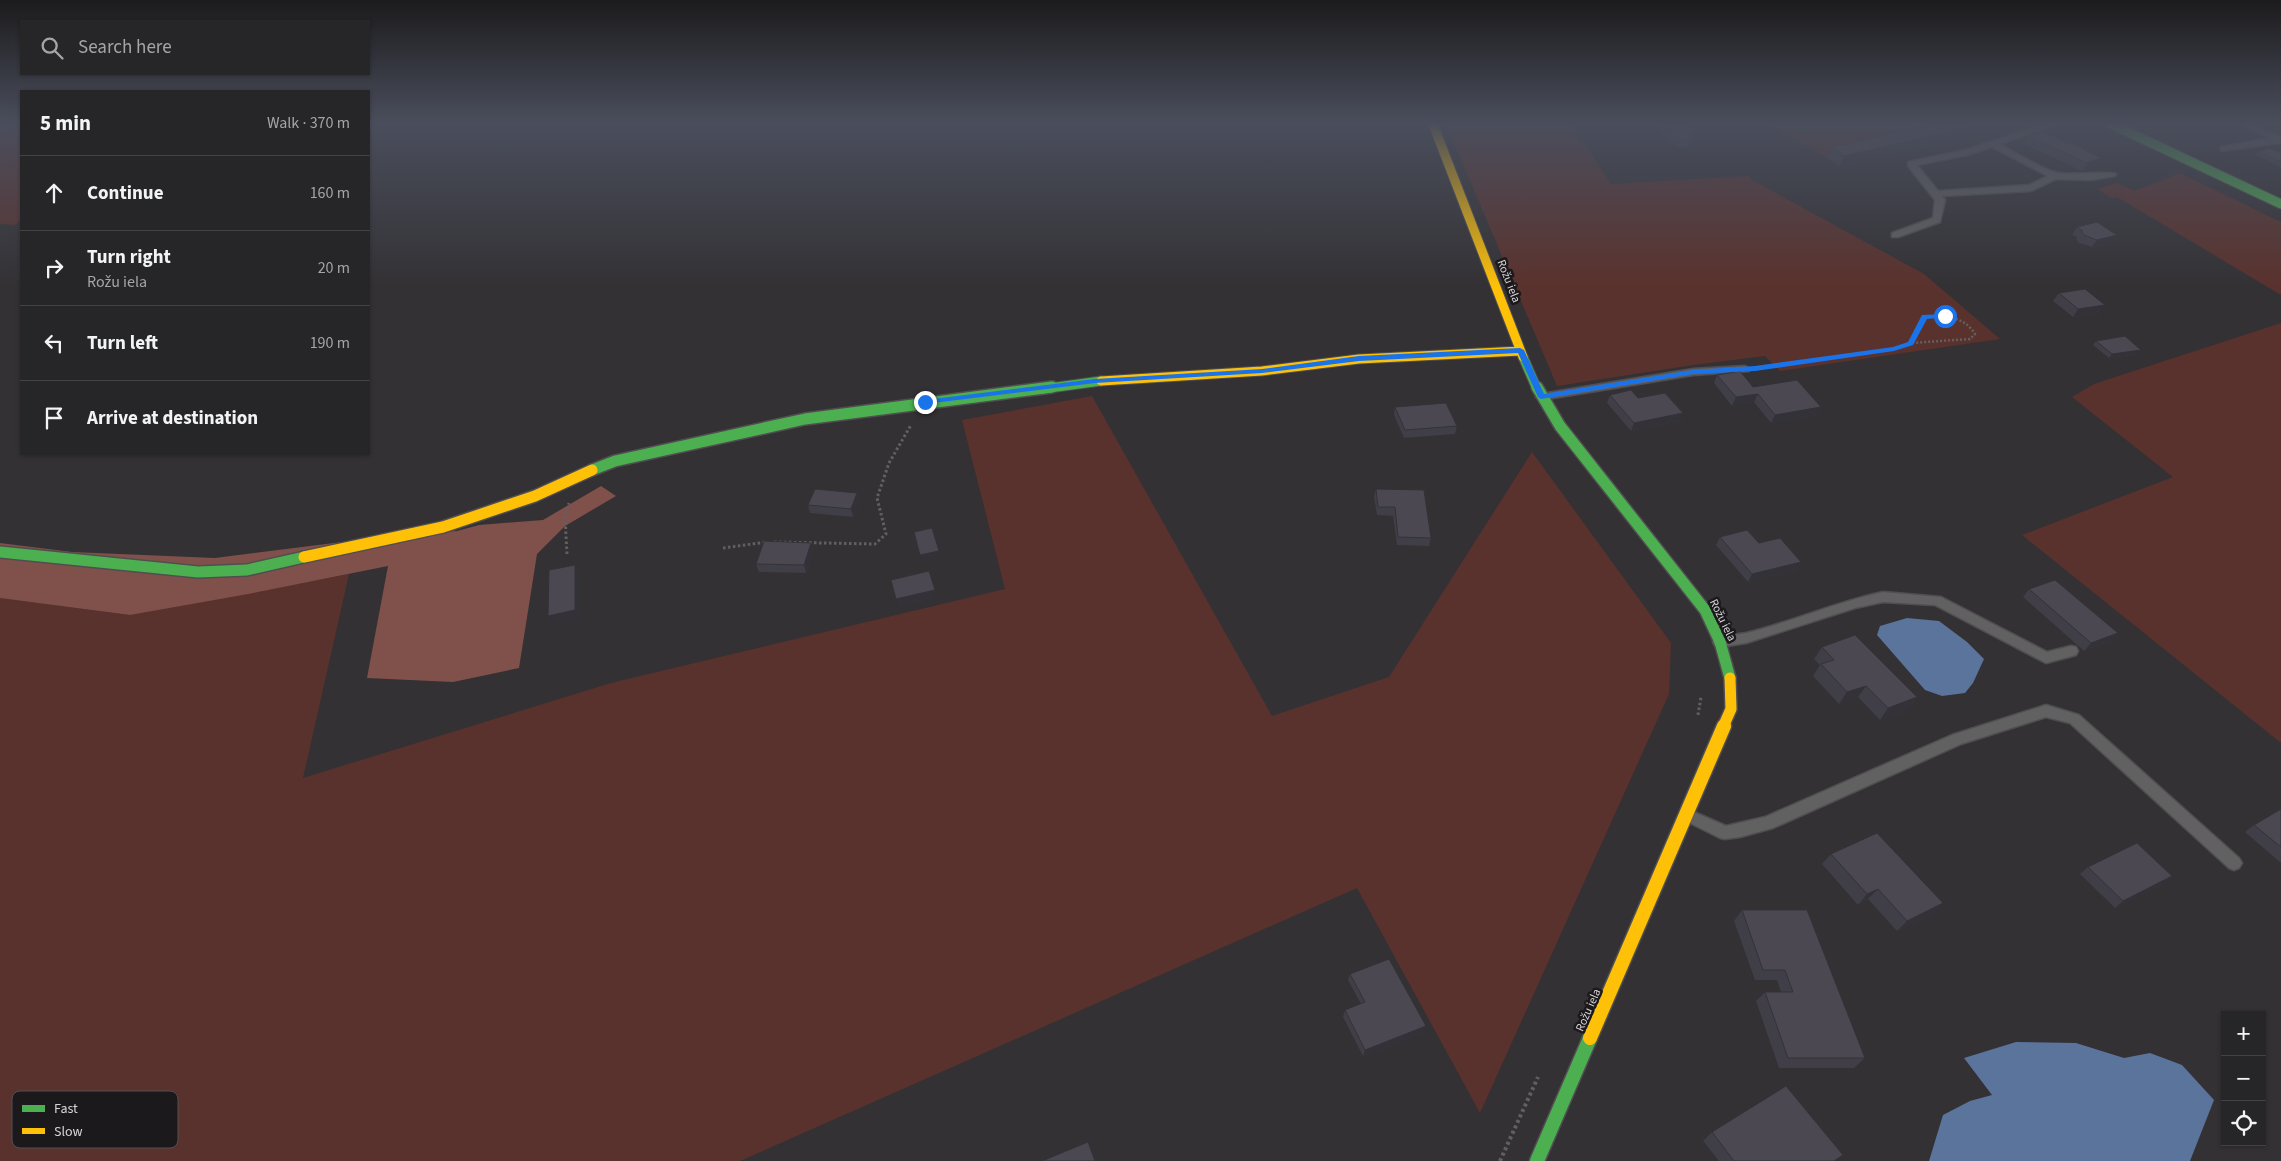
<!DOCTYPE html>
<meta charset="utf-8">
<style>
body{margin:0;font-family:"Source Sans 3",sans-serif;background:#2e2d2f;color:#f1f3f6}
.controls{position:absolute;right:15px;bottom:15px;display:grid;overflow:hidden;border-radius:0px;box-shadow:0 1px 4px #0004}
.controls button{width:45px;height:45px;display:grid;place-items:center;padding:0;border:0;border-bottom:1px solid #424244;background:#262527;color:#f1f3f6;font:25px sans-serif}
.stop{position:absolute;width:15px;height:15px;margin:-11px;border:4px solid #1a73e8;border-radius:50%;background:#fff}
.stop.end{background:#1a73e8;border-color:#fff;box-shadow:0 1px 5px #0008}
.list{margin:0;padding:0;list-style:none}
h2{display:flex;justify-content:space-between;align-items:center;height:65px;margin:0;padding:0 20px;font-size:21px}
h2 small{font-size:16px;font-weight:400;color:#a4a5a7}
.list li{display:grid;grid-template-columns:32px 1fr auto;gap:15px;align-items:center;box-sizing:border-box;height:75px;padding:0 20px;border-top:1px solid #424244}
.list b{display:block;font-size:19px;white-space:nowrap}
.list p{margin:0;font-size:16px;white-space:nowrap;color:#a4a5a7}
.list em{font-size:16px;font-style:normal;color:#a4a5a7}
.icon{flex:none;width:28px;height:28px;fill:none;stroke:currentColor;stroke-width:2;stroke-linecap:round;stroke-linejoin:round}
.map{position:relative;flex:none;width:2281px;height:1161px;overflow:hidden}
.search{position:absolute;background:#262527;box-shadow:0 1px 4px #0004;left:20px;top:20px;width:350px;height:55px;display:flex;align-items:center;gap:12px;box-sizing:border-box;padding:0 18px;border-radius:0px;color:#a4a5a7;font-size:19px}
.panel{position:absolute;background:#262527;box-shadow:0 1px 4px #0004;left:20px;top:90px;width:350px;height:365px;border-radius:0px}
.map>svg:first-child{display:block}
.green{fill:#5a322d}
.forest{fill:#80514b}
.water{fill:#5b749b}
.lines{fill:none;stroke-linecap:round;stroke-linejoin:round}
.lane-casing{stroke:#504e50;stroke-width:3}
.fast-far2-casing{stroke:#504e50;stroke-width:11}
.fast-far1-casing{stroke:#504e50;stroke-width:14}
.fast-casing{stroke:#504e50;stroke-width:17}
.slow-far2-casing{stroke:#504e50;stroke-width:11}
.slow-far1-casing{stroke:#504e50;stroke-width:14}
.slow-casing{stroke:#504e50;stroke-width:17}
.path-far2{stroke:#616061;stroke-width:2.5;stroke-dasharray:2 2;stroke-linecap:butt}
.path-far1{stroke:#616061;stroke-width:3;stroke-dasharray:2.5 2.5;stroke-linecap:butt}
.path{stroke:#616061;stroke-width:4;stroke-dasharray:3 3;stroke-linecap:butt}
.lane{fill:#626162;fill-rule:evenodd}
.fast-far2{stroke:#4caf50;stroke-width:9}
.fast-far1{stroke:#4caf50;stroke-width:11}
.fast{stroke:#4caf50;stroke-width:14}
.slow-far2{stroke:#ffc107;stroke-width:9}
.slow-far1{stroke:#ffc107;stroke-width:11}
.slow{stroke:#ffc107;stroke-width:14}
.wall{fill:#403e47}
.shaded-wall{fill:#343239}
.building{fill:#4b4852;stroke:#343239}
.route{fill:#1a73e8}
.labels{text-anchor:middle;stroke-width:5;stroke-linejoin:round;paint-order:stroke}
.street-label{font-size:12px;fill:#d7d4d7;stroke:#1b191b}
.key{fill:#1b191b;stroke:#535153;stroke-width:1}
.key-label{font-size:14px;fill:#d7d4d7}
</style>
<div class="map">
<svg width="2281" height="1161" viewBox="0 0 2281 1161">
<rect width="100%" height="100%" fill="#333134"/>
<!-- green -->
<path class="green" d="M0,124H21V220L15,225L0,224Z
M1446,124H1571L1611,184L1749,176L1752,180L1924,274L2000,339L1780,371L1765,356L1693,365L1557,386Z
M1769,124H1975L1827,158Z
M2180,173L2281,222V295L2117,197L2111,198L2097,189L2117,183L2135,191Z
M2281,323V743L2022,535L2173,477L2072,397L2094,384Z
M1092,396L1272,716L1389,677L1532,452L1671,643L1669,694L1480,1113L1357,888L740,1161H0V598L130,615L349,574L303,778L611,683L1005,589L962,420Z"/>
<!-- forest -->
<path class="forest" d="M601,486L616,496L565,526L537,554L519,668L453,682L367,678L388,566L248,594L130,615L0,598V543L72,552L215,558L390,536L457,531L479,525L543,520Z"/>
<!-- water -->
<path class="water" d="M1907,618L1939,621L1967,642L1984,659L1973,683L1965,693L1942,696L1925,690L1877,635L1880,626Z
M2016,1042L2076,1043L2124,1058L2150,1053L2182,1065L2214,1100L2190,1161H1929L1943,1115L1970,1101L1992,1095L1964,1058Z"/>
<g class="lines">
<defs>
<path id="lane" d="M2045,124H2058L2000,144C2013,151 2046,172 2059,173C2070,175 2112,171 2116,174L2115,176L2090,180L2056,179L2031,191L1942,196L1945,200L1940,222L1898,237H1892V233L1933,218L1935,200L1908,166V162L1965,150ZM1992,147L2048,176L2029,185L1938,191L1917,165L1967,155Z
M2242,124H2253L2281,137V143L2221,151V147L2270,138Z
M1745,366L1750,369L1749,371L1693,375L1541,400L1536,397L1541,394L1693,369Z
M1883,592L1941,597L2047,652L2071,646L2076,647L2078,651L2076,655L2046,663L1935,605L1883,602L1855,608L1746,643L1720,647L1715,646L1713,642L1715,638C1725,635 1736,635 1746,633C1792,622 1836,602 1883,592Z
M2046,705L2079,715L2239,858L2242,863L2239,868L2234,870L2229,868L2070,723L2046,717L1961,744L1773,828L1740,837L1725,839L1720,838L1682,819L1680,815L1682,811L1687,809L1726,826L1765,817L1952,735Z"/>
<path id="fast-far2" d="M2111,124L2281,204
M1523,357L1537,389
M1042,389L1101,381"/>
<path id="fast-far1" d="M1537,387L1560,426L1705,610L1720,642L1730,678
M592,470L615,461L805,419L1052,387
M0,552L198,572L247,570L304,557"/>
<path id="fast" d="M1537,1161L1590,1038"/>
<path id="slow-far2" d="M1433,124L1523,357
M1101,381L1262,371L1359,359L1520,351"/>
<path id="slow-far1" d="M304,557L443,527L535,496L592,470
M1723,727L1731,709L1730,678"/>
<path id="slow" d="M1590,1038L1724,726"/>
</defs>
<!-- lane casing -->
<use href="#lane" class="lane-casing"/>
<!-- fast-far2 casing -->
<use href="#fast-far2" class="fast-far2-casing"/>
<!-- fast-far1 casing -->
<use href="#fast-far1" class="fast-far1-casing"/>
<!-- fast casing -->
<use href="#fast" class="fast-casing"/>
<!-- slow-far2 casing -->
<use href="#slow-far2" class="slow-far2-casing"/>
<!-- slow-far1 casing -->
<use href="#slow-far1" class="slow-far1-casing"/>
<!-- slow casing -->
<use href="#slow" class="slow-casing"/>
<!-- path-far2 -->
<path class="path-far2" d="M1924,317C1944,316 1963,315 1975,334L1970,339L1911,343Z
M1761,368L1894,349L1911,343"/>
<!-- path-far1 -->
<path class="path-far1" d="M774,542L875,544L886,534L877,498L889,463L911,425
M723,548L767,542
M567,554L565,517L569,503
M1698,715L1701,697"/>
<!-- path -->
<path class="path" d="M1500,1161L1538,1077"/>
<!-- lane -->
<use href="#lane" class="lane"/>
<!-- fast-far2 -->
<use href="#fast-far2" class="fast-far2"/>
<!-- fast-far1 -->
<use href="#fast-far1" class="fast-far1"/>
<!-- fast -->
<use href="#fast" class="fast"/>
<!-- slow-far2 -->
<use href="#slow-far2" class="slow-far2"/>
<!-- slow-far1 -->
<use href="#slow-far1" class="slow-far1"/>
<!-- slow -->
<use href="#slow" class="slow"/>
</g>
<!-- wall -->
<path class="wall" d="M0,124H21V132L4,131Z
M1662,124L1696,133L1694,140L1691,141L1690,146L1676,147L1659,132Z
M1932,124H2006L2004,129L1839,167L1827,158L1832,147Z
M2028,136L2068,144L2101,158L2096,166L2082,171L2023,143Z
M2258,152L2281,153V167L2256,155Z
M2077,227L2117,235L2112,243L2092,247L2079,243L2076,239L2077,237L2072,235Z
M2059,293L2100,313L2073,317L2053,301Z
M2096,341L2138,354L2109,358L2093,345Z
M1717,375L1753,387L1817,415L1771,423L1754,402L1732,406L1714,383Z
M1610,395L1638,398L1683,413L1680,421L1631,431L1607,403Z
M1395,407L1457,426L1455,434L1404,438L1394,415Z
M1376,489L1431,538L1429,546L1397,545L1393,516L1377,515L1374,497Z
M857,493L859,501L853,517L810,513L808,505Z
M1720,537L1759,543L1801,562L1796,570L1748,582L1716,545Z
M813,551L806,573L759,572L756,564Z
M2029,589L2110,641L2084,651L2023,597Z
M1822,647L1917,697L1909,709L1880,720L1858,697L1839,704L1813,676L1820,665L1814,659Z
M2281,809V863L2245,832L2254,825Z
M1831,854L1943,903L1933,914L1897,931L1868,899L1858,905L1822,864Z
M2088,867L2172,876L2164,883L2115,908L2080,874Z
M1742,910L1865,1058L1854,1068H1779L1756,1001L1765,992H1781L1777,980H1755L1734,921Z
M1350,974L1423,1032L1363,1056L1343,1017L1345,1010L1361,1004L1348,980Z
M1712,1132L1836,1161H1719L1703,1141Z"/>
<!-- shaded-wall -->
<path class="shaded-wall" d="M1982,124H2006L2004,129L1839,167L1844,156Z
M2101,158L2096,166L2082,171L2087,163Z
M2117,235L2112,243L2092,247L2097,240Z
M2105,305L2100,313L2073,317L2078,309Z
M2141,350L2138,354L2109,358L2112,354Z
M1758,394L1754,402L1732,406L1736,397Z
M1821,407L1817,415L1771,423L1775,415Z
M1683,413L1680,421L1631,431L1634,423Z
M857,493L859,501L853,517L851,509Z
M811,543L813,551L806,573L804,565Z
M939,551V555L921,559L920,555Z
M1801,562L1796,570L1748,582L1752,574Z
M575,565L579,573V618L552,624L548,616Z
M935,590L936,598L898,607L896,599Z
M2118,633L2110,641L2084,651L2091,643Z
M1866,686L1858,697L1839,704L1847,692Z
M1917,697L1909,709L1880,720L1888,708Z
M2172,876L2164,883L2115,908L2123,901Z
M1878,889L1868,899L1858,905L1867,894Z
M1943,903L1933,914L1897,931L1907,921Z
M1426,1026L1423,1032L1363,1056L1365,1050Z"/>
<!-- building -->
<path class="building" d="M1662,124H1688L1696,133L1688,134L1692,139L1679,140Z
M1932,124H1982L1844,156L1832,147Z
M2042,131L2068,144L2071,143L2101,158L2087,163L2028,136Z
M2269,148L2281,153V162L2258,152Z
M2097,222L2117,235L2097,240L2084,235L2081,231H2083L2077,227Z
M2085,289L2105,305L2078,309L2059,293Z
M2125,336L2141,350L2112,354L2096,341Z
M1740,371L1753,387L1797,380L1821,407L1775,415L1758,394L1736,397L1717,375Z
M1631,390L1638,398L1665,393L1683,413L1634,423L1610,395Z
M1446,403L1457,426L1405,430L1395,407Z
M815,489L857,493L851,509L808,505Z
M1376,489L1424,490L1431,538L1398,537L1395,507H1378Z
M932,528L939,551L920,555L914,532Z
M1747,530L1759,543L1780,538L1801,562L1752,574L1720,537Z
M764,541L811,543L804,565L756,564Z
M575,565V610L548,616L549,570Z
M929,571L935,590L896,599L891,580Z
M2055,580L2118,633L2091,643L2029,589Z
M1855,635L1917,697L1888,708L1866,686L1847,692L1821,664L1834,660L1822,647Z
M2281,809V847L2254,825Z
M1877,833L1943,903L1907,921L1878,889L1867,894L1831,854Z
M2137,843L2172,876L2123,901L2088,867Z
M1742,910H1807L1865,1058H1788L1765,992H1793L1785,970H1763Z
M1389,959L1426,1026L1365,1050L1345,1010L1365,1002L1350,974Z
M1786,1086L1843,1155L1834,1161H1734L1712,1132Z
M1088,1142L1095,1161H1042Z"/>
<!-- sky -->
<linearGradient id="sky" x2="0" y2="1"><stop stop-color="#1c1b1d"/><stop offset="0.43" stop-color="#4a4e5c"/><stop offset="1" stop-color="#4a4e5c" stop-opacity="0"/></linearGradient>
<rect width="2281" height="287" fill="url(#sky)"/>
<!-- route -->
<path class="route" d="M1945,314L1947,317L1927,319L1913,345L1894,351L1755,371L1693,374L1541,399L1538,397L1518,353L1359,361L1262,373L1095,383L925,404L921,402L925,400L1095,379L1262,369L1359,356L1520,348L1524,350L1544,394L1693,370L1755,366L1893,347L1908,342L1922,315Z"/>
<g class="labels">
<!-- street labels -->
<g class="street-label">
<text transform="translate(1509 281) rotate(69)" y="4">Rožu iela</text>
<text transform="translate(1723 620) rotate(64)" y="4">Rožu iela</text>
<text transform="translate(1588 1010) rotate(-66)" y="4">Rožu iela</text>
</g>
</g>
<!-- legend -->
<rect x="12" y="1091" width="166" height="57" rx="8" class="key"/>
<rect x="22" y="1105" width="23" height="7" fill="#4caf50"/>
<rect x="22" y="1128" width="23" height="6" fill="#ffc107"/>
<g class="key-label">
<text x="54" y="1113">Fast</text>
<text x="54" y="1136">Slow</text>
</g>
</svg>
<div class="controls">
<button>+</button>
<button>−</button>
<button><svg class="icon" aria-label="locate" viewBox="0 0 24 24"><circle cx="12" cy="12" r="6"/><path d="M12 2v4M12 18v4M2 12h4M18 12h4"/></svg></button>
</div>
<div class="stop" style="left:1945px;top:316px"></div>
<div class="stop end" style="left:925px;top:402px"></div>
<div class="search"><svg class="icon" aria-label="search" viewBox="0 0 24 24"><circle cx="10" cy="10" r="6"/><path d="M15 15l6 6"/></svg>Search here</div>
<section class="panel">
<h2>5 min<small>Walk · 370 m</small></h2>
<ul class="list">
<li><svg class="icon" aria-label="ahead" viewBox="0 0 24 24"><path d="M12 20V5M6 11l6-6 6 6"/></svg><div><b>Continue</b></div><em>160 m</em></li>
<li><svg class="icon" aria-label="right" viewBox="0 0 24 24"><path d="M7 20v-9h11M14 6l5 5-5 5"/></svg><div><b>Turn right</b><p>Rožu iela</p></div><em>20 m</em></li>
<li><svg class="icon" aria-label="left" viewBox="0 0 24 24"><path d="M17 20v-9H6M10 6l-5 5 5 5"/></svg><div><b>Turn left</b></div><em>190 m</em></li>
<li><svg class="icon" aria-label="arrive" viewBox="0 0 24 24"><path d="M6 21V4h12l-3 4 3 4H6"/></svg><div><b>Arrive at destination</b></div></li>
</ul>
</section>
</div>
